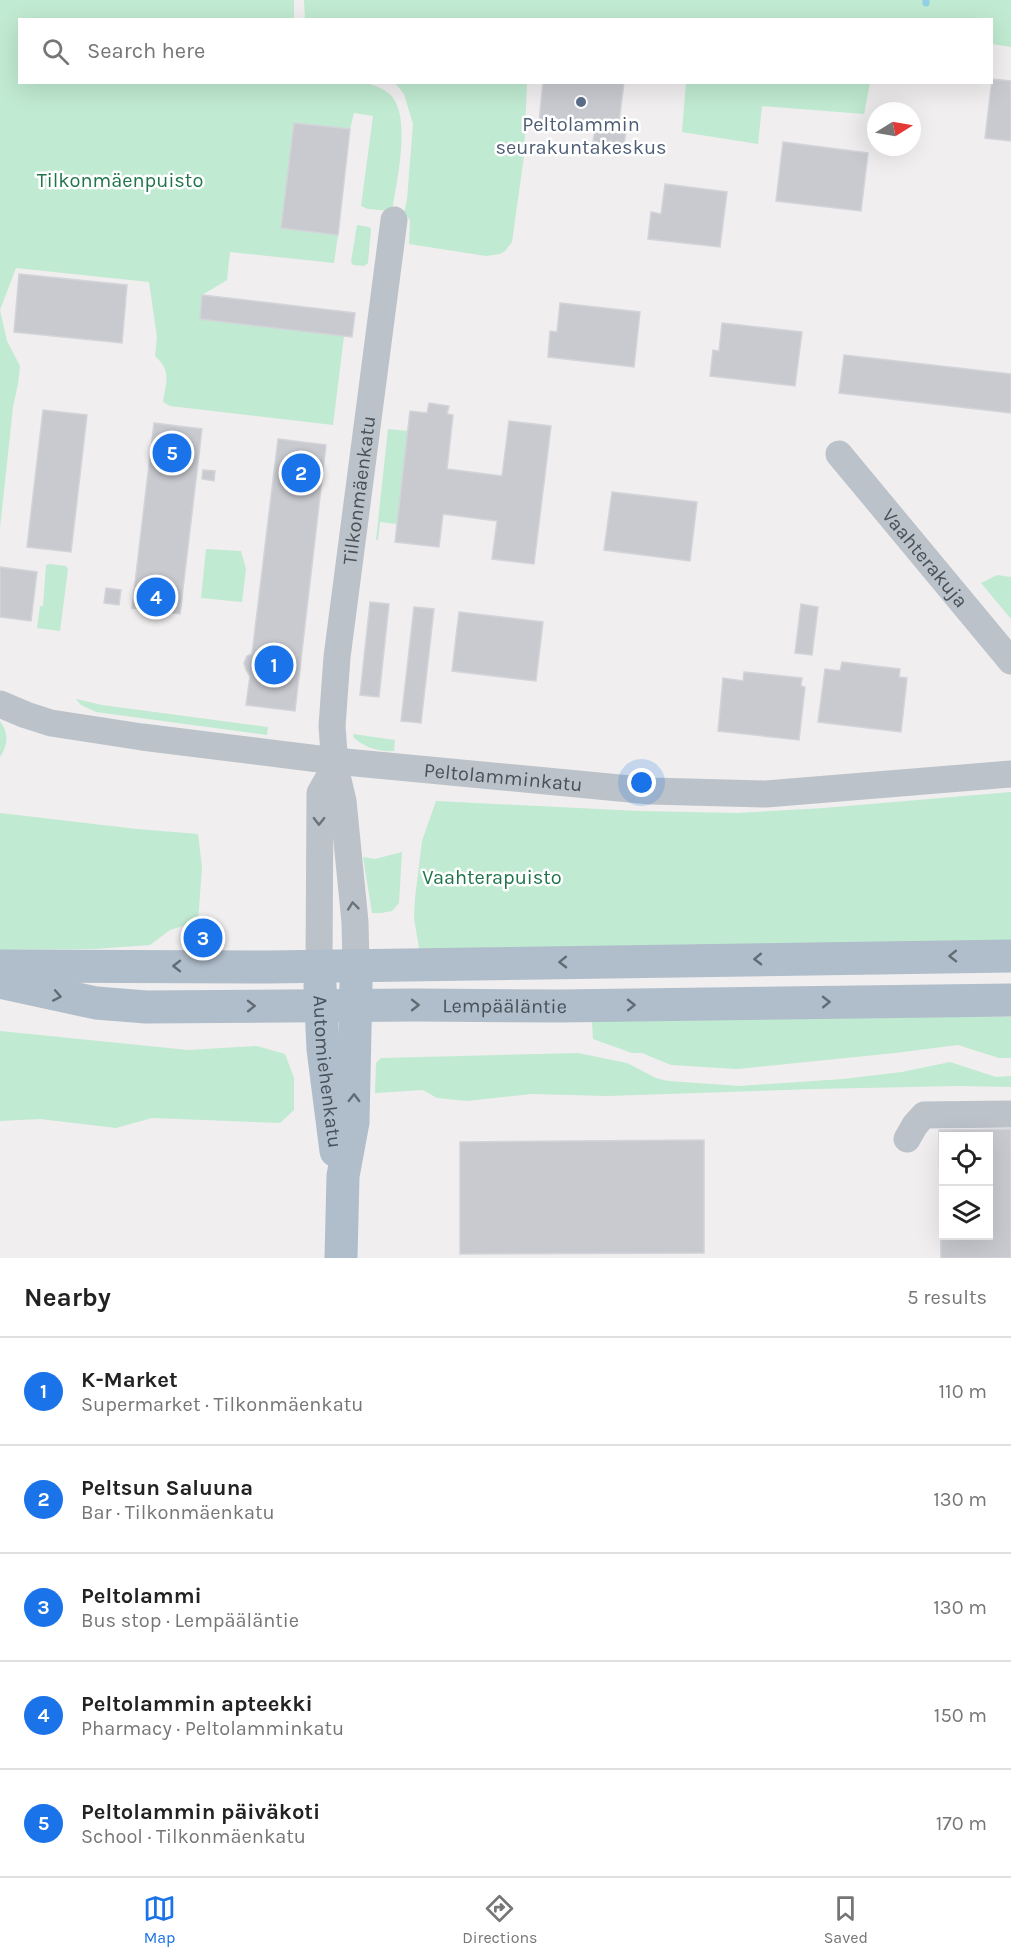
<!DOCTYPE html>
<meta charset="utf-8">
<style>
body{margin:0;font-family:Karla,sans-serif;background:#f2f2f2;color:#222}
.controls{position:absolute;right:18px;bottom:18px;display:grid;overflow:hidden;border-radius:0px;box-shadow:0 6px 24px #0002}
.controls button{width:54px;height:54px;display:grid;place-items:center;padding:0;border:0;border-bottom:2px solid #e0e0e0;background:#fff;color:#222;font:30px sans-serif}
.compass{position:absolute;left:867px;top:102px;width:54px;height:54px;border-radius:50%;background:#fff;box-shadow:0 6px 24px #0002;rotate:79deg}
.you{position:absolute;left:642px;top:783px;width:21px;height:21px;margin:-15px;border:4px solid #fff;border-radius:50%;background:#1a73e8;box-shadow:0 0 0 9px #1a73e833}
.badge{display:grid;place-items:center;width:39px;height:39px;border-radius:50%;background:#1a73e8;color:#fff;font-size:20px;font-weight:700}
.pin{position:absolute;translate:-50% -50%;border:3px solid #fff;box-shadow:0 2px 6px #0006}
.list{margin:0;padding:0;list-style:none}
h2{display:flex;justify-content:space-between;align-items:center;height:78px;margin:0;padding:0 24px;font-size:26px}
h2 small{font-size:20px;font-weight:400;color:#767676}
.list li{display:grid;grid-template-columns:39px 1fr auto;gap:18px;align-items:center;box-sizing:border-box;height:108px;padding:0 24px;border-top:2px solid #e0e0e0}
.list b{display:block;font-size:22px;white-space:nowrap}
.list p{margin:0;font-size:20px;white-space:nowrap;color:#767676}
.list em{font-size:20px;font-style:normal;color:#767676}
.icon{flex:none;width:33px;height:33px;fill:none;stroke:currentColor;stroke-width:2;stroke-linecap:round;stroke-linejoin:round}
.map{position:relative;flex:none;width:1011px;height:1258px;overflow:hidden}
.search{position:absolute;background:#fff;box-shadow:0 6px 24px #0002;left:18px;right:18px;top:18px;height:66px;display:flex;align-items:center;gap:15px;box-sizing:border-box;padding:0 21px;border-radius:0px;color:#767676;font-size:22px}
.sheet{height:618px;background:#fff}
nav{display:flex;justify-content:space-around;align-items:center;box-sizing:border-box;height:84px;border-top:2px solid #e0e0e0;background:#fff;font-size:16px;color:#767676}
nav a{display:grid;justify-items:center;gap:3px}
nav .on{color:#1a73e8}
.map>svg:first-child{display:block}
.green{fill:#c0ead1}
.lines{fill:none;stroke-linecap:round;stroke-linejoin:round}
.stream{stroke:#91d1e3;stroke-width:7}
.building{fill:#c9cad0;stroke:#d2d4d9;stroke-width:1.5;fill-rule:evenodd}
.minor{stroke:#bbc2c9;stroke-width:27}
.major{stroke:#b0bdca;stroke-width:33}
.oneway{stroke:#6a737b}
.oneway2{stroke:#626c75}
.service-dot{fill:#5c6f8a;stroke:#fff;stroke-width:2}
.labels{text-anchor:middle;stroke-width:5;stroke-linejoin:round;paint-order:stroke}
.service-label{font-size:20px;fill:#4e5e75;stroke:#fff}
.park-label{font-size:20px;fill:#1f744b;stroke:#fff}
.street-label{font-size:20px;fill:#485159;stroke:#fff}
</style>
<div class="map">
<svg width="1011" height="1258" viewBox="0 0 1011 1258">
<rect width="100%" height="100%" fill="#f0eeee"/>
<!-- green -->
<path class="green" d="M0,0H294V19L20,20V82H365C372,85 381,87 387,92C414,110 396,184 392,211L368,209L361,206L373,116L354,113L350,129L295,123L282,228L338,235L334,263L230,252L227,280L202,295L200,319L344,336L333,425L170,406L163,402C166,382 172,371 155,356L157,337L149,282L16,268L0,310L7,341L20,366L18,384L13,407L0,528Z
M304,0H1011V47L992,44V20H305Z
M686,82H870V83L864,114L762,106L758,144L682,132Z
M395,83H527L524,156L512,242L505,251L500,254L486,256L409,244L410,220L404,213L407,200L413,124L404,94Z
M357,225L369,227L371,229L368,263L364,266L353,265L351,262Z
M388,429L408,431L397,524L380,522L378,540H376Z
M206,549L241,551L246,569L242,602L201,598Z
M50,564L66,566L68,569L60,631L37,628L40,606H43L46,565Z
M997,575L1011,577V619L981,583Z
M76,699L102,705L268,727L267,735L96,712L81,705Z
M0,721C9,733 8,745 0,757Z
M353,734L395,740L394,751C379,752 366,748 354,738Z
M1011,792V942L432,950L419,948L414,918L415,898L422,841L436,801L639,811L737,813L824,808Z
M0,813L137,829L198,834L202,867L198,921L170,930L150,945L94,949L0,950Z
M402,852L399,903L392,911L381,913H372L363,857L375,859Z
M643,1014H901L1011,1017V1058H999L958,1045L895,1053L737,1069L671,1065L642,1053H632L593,1039L592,1022Z
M0,1031L188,1050L257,1046L285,1054L294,1078V1110L280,1123L152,1118L116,1128L40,1119L0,1121Z
M578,1053L627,1063L656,1078L668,1081L740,1086L843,1079L902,1072L950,1062L996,1077L1011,1076V1087L958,1086L814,1089L608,1096L532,1094L467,1101L437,1098L423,1090L375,1093L376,1063L381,1058Z"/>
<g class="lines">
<!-- stream -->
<path class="stream" d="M926,0V3"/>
</g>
<!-- building -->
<path class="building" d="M992,79L1011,81V141L985,138Z
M543,82H624L618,130L626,131L624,146L593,142L595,129L539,122Z
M294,123L350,129L338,235L281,228Z
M783,142L868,153L861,211L776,201Z
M665,184L727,192L720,247L648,239L651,212L661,214Z
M19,274L127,285L122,343L14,332Z
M202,295L355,313L352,337L200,319Z
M560,303L640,312L634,367L548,357L550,331L557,332Z
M722,323L802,332L795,386L710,376L713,350L719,351Z
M844,355L1011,374V413L839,393Z
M429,403L449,406L447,414L453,415L447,469L502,476L509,421L551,426L534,564L492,559L497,521L443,514L439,547L395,542L410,411L427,413Z
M43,410L87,415L71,552L27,547Z
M154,423L202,429L180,614L132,608Z
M278,439L326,445L295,711L246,705L250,676L246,670L244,663L247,656L252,654Z
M203,470L215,471L214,481L202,479Z
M612,492L697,502L690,561L604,550Z
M0,567L37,572L31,621L0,617Z
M106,588L121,590L119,605L104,603Z
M370,602L389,604L379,697L360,695Z
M801,604L818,607L812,655L795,653Z
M414,607L434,609L421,723L401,721Z
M459,612L543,622L536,681L452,671Z
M842,662L900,669L899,677L907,678L901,732L818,722L825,669L840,671Z
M744,672L802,678L801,686L805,687L799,740L718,731L723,678L743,681Z
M1011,1129V1258H941L939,1130ZM944,1136H988V1236H944Z
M704,1140V1253L460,1254V1142Z"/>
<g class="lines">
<!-- minor -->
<g class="minor">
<path id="s1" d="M839,454L1011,661"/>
<path id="s2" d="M0,704L26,715L51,723L142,737L335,761L651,791L766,794L1011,774"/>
<path id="s3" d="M356,964L355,922L343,801L335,767L332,726L337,657L394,220"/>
<path d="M319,966L320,793L335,767"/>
<path d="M907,1139L915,1125L924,1115L1011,1114"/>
</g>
<!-- major -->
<g class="major">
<path d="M0,966L269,967L1011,956"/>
<path id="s4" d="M0,982L96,1003L146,1007L416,1005L560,1006L1011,1000"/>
<path id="s5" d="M320,985L323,1049L336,1151"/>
<path d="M341,1258L343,1176L353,1122L356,984"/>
</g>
</g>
<!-- one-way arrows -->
<defs><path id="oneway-chevron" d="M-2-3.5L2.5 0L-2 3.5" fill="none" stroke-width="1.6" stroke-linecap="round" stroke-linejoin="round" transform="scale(1.5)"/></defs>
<g class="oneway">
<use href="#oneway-chevron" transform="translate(319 821) rotate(91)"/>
<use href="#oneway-chevron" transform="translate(353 906) rotate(-96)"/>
</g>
<g class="oneway2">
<use href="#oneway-chevron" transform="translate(953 956) rotate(179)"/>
<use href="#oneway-chevron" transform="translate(758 959) rotate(179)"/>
<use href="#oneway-chevron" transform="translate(563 962) rotate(179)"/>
<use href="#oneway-chevron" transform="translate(177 966) rotate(-180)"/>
<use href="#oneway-chevron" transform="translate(57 996) rotate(11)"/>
<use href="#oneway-chevron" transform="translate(826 1002) rotate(-1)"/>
<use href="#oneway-chevron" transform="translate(415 1005)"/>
<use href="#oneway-chevron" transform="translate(631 1005) rotate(-1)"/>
<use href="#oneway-chevron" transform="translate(251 1006) rotate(-1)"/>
<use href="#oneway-chevron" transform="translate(354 1098) rotate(-89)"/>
</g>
<!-- markers -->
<circle class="service-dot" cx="581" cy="102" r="6"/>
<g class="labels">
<!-- service labels -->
<g class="service-label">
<text x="581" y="131">Peltolammin<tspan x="581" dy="23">seurakuntakeskus</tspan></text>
</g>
<!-- park labels -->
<g class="park-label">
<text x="120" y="187">Tilkonmäenpuisto</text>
<text x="492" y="884">Vaahterapuisto</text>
</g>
<!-- street labels -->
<g class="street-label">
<text dy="7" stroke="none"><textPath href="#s3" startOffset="477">Tilkonmäenkatu</textPath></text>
<text dy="7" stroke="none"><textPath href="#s1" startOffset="135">Vaahterakuja</textPath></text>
<text dy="7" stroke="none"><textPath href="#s2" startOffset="510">Peltolamminkatu</textPath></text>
<text dy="7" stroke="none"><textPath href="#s4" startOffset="507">Lempääläntie</textPath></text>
<text dy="7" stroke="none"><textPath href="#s5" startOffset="87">Automiehenkatu</textPath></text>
</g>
</g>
</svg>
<div class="controls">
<button><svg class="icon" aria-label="locate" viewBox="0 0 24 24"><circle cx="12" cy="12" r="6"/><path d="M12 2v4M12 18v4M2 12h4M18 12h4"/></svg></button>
<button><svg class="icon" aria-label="layers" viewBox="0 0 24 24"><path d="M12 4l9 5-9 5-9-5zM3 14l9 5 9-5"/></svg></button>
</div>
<svg class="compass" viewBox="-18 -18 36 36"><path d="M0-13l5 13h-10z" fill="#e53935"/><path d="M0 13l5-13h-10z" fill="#767676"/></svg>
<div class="you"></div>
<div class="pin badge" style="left:274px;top:665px">1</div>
<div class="pin badge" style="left:301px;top:473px">2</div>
<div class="pin badge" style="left:203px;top:938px">3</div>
<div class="pin badge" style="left:156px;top:597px">4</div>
<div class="pin badge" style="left:172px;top:453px">5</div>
<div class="search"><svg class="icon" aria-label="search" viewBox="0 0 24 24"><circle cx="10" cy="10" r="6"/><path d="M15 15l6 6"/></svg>Search here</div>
</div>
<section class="sheet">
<h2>Nearby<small>5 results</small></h2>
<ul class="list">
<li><span class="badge">1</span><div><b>K-Market</b><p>Supermarket · Tilkonmäenkatu</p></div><em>110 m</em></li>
<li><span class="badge">2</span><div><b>Peltsun Saluuna</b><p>Bar · Tilkonmäenkatu</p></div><em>130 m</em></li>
<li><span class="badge">3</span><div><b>Peltolammi</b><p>Bus stop · Lempääläntie</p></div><em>130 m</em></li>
<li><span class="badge">4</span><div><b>Peltolammin apteekki</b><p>Pharmacy · Peltolamminkatu</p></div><em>150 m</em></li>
<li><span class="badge">5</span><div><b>Peltolammin päiväkoti</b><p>School · Tilkonmäenkatu</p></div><em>170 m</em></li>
</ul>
</section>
<nav>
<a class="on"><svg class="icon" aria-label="map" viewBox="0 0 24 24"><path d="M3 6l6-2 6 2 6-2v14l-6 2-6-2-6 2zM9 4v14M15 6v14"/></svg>Map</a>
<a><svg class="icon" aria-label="directions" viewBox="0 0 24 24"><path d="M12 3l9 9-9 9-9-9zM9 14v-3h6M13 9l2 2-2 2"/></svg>Directions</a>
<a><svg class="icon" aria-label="saved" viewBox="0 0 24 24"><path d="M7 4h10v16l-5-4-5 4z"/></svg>Saved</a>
</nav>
